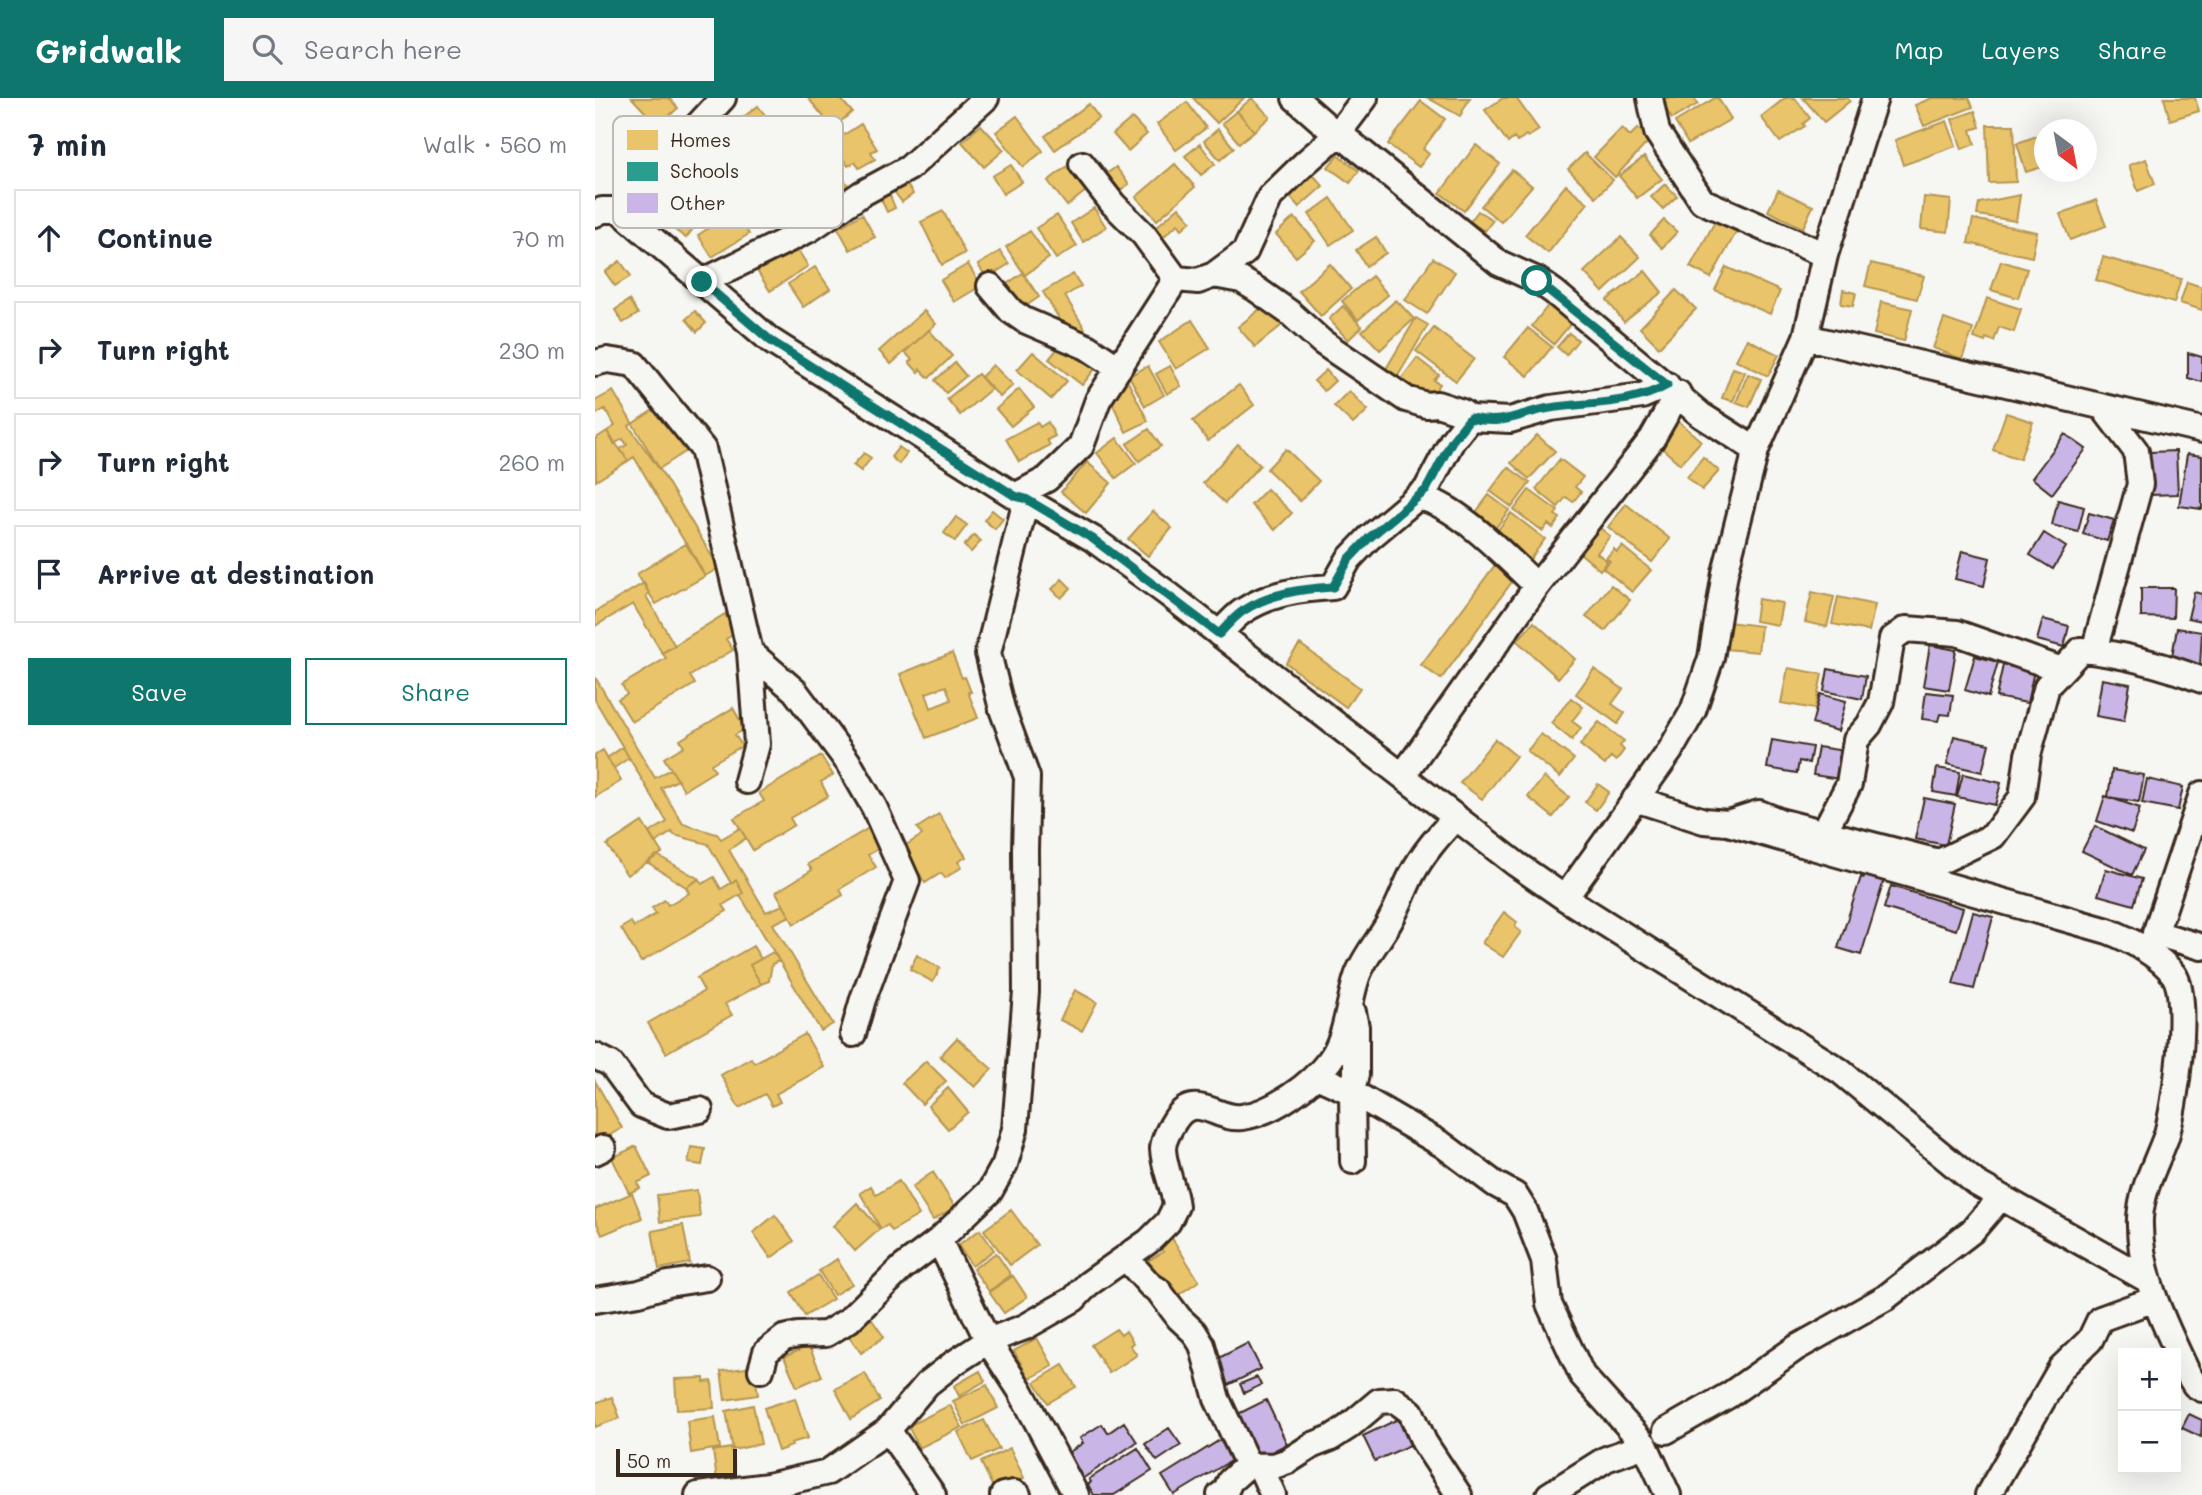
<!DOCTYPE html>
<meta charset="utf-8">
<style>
body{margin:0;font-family:Mali,sans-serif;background:#f6f6f7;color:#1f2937}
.controls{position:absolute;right:21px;bottom:21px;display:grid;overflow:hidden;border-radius:0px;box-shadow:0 7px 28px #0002}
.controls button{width:63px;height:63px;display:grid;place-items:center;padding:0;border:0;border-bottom:2px solid #e0e1e3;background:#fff;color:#1f2937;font:35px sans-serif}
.compass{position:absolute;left:1439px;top:21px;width:63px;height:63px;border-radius:50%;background:#fff;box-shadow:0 7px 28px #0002;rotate:148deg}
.scale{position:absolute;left:21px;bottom:18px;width:121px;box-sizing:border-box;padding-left:7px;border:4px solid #3b2a1e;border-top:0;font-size:19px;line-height:24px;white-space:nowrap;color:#3b2a1e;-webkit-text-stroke:5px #f6f6f2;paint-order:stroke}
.stop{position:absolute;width:21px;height:21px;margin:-16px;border:5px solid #0f766e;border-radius:50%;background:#fff}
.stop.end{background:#0f766e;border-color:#fff;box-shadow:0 2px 7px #0008}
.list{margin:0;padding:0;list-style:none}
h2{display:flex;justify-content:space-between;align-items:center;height:91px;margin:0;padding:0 28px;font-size:30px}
h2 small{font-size:23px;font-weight:400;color:#747a83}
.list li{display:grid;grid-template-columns:46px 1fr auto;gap:21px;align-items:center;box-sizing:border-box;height:98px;margin:0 14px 14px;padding:0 14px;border:2px solid #e0e1e3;border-radius:0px}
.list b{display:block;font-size:26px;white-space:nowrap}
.list em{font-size:23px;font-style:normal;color:#747a83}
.actions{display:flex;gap:14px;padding:21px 28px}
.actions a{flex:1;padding:16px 0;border:2px solid #0f766e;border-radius:0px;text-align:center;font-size:24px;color:#0f766e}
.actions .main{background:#0f766e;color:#fff}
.icon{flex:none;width:38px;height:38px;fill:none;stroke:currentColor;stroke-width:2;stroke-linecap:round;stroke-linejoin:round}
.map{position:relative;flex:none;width:1607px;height:1397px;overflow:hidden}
header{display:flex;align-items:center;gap:42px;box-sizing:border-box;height:98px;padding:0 35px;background:#0f766e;color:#fff}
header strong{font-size:33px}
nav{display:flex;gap:38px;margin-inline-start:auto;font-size:24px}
.search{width:490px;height:63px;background:#f6f6f7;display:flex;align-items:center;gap:18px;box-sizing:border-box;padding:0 24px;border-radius:0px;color:#747a83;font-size:26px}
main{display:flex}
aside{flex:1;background:#fff}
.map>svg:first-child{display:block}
.homes{fill:#e9c46a;stroke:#b59653;stroke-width:2;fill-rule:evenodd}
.building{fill:#c9b5e6;stroke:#3b2a1e;stroke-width:2}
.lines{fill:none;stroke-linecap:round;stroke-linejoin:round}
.minor-casing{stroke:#3b2a1e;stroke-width:30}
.minor{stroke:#f6f6f2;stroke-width:24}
.route{stroke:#0f766e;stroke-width:9}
.key{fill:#f6f6f2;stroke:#beb9b2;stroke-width:2}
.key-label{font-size:19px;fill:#3b2a1e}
</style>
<header>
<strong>Gridwalk</strong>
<div class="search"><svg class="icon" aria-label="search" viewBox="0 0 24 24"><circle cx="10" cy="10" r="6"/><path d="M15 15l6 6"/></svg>Search here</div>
<nav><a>Map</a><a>Layers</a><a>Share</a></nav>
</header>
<main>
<aside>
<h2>7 min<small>Walk · 560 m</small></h2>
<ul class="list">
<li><svg class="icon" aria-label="ahead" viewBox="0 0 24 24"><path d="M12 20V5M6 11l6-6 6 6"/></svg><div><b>Continue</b></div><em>70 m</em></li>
<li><svg class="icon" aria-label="right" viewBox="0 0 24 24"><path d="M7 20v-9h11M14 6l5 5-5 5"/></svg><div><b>Turn right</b></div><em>230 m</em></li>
<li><svg class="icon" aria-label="right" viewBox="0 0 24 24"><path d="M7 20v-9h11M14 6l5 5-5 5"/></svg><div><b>Turn right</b></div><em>260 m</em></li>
<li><svg class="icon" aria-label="arrive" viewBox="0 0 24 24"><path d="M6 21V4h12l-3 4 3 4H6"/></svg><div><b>Arrive at destination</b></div></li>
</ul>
<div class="actions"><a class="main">Save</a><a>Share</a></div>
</aside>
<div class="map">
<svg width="1607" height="1397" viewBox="0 0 1607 1397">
<rect width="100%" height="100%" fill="#f6f6f2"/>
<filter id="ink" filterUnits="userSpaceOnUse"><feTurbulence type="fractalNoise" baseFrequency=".0143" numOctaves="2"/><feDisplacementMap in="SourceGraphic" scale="14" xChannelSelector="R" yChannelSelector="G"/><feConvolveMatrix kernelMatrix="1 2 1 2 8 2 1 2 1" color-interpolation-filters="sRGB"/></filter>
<g filter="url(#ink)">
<!-- homes -->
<path class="homes" d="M37,0H74L83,10L63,28Z
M213,0H245L257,14L238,30Z
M598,0H649L622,25Z
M657,0L675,19L659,33L642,13Z
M833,0H875L865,18Z
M908,0H921L944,32L933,39L931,37L922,44L919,40L913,45L890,12Z
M1064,0H1099L1103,6L1077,21Z
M1120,0H1123L1136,21L1093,46L1080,24Z
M1190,0H1200L1215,20L1208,26L1210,28L1185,44L1166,19Z
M1208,0H1252L1255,3L1229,24Z
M1337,0H1374L1378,9L1329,28L1320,7Z
M1569,0H1600L1604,13L1575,22Z
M826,3L850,21L828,51L834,56L824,69L793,46Z
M592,4L611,30L581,52L562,26Z
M494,6L504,20L460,52L450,38Z
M163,8L207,64L181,84L137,28Z
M642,13L659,33L644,45L627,25Z
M1380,13L1385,29L1376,32L1380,46L1367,51L1357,21Z
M422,18L448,53L428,69L401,34Z
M537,20L552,36L533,53L518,36Z
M1352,23L1361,48L1308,67L1300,42Z
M266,26L282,51L276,54L280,61L264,70L260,64L253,68L238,44Z
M386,27L409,52L389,69L367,44Z
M1392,27H1419L1421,84L1394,85Z
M1027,30L1035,38L1043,30L1055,42L1020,79L999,59Z
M623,31L639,50L625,62L609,43Z
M1450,35V68L1431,74L1422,45Z
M605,46L620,66L606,77L590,58Z
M881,47L905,66L869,113L845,95Z
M990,55L1018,82L1001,99L973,71Z
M743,57L764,73L755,85L733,69Z
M1049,59L1067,81L1042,100L1024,78Z
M1551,61L1560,86L1543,93L1534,67Z
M580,66L600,89L562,122L541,99Z
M416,67L427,84L408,96L397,78Z
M474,67L492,92L472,108L453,83Z
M521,69L534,86L518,97L506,80Z
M712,70L728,88L704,109L688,91Z
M917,72L937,88L906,124L886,108Z
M245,76L253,87L239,97L231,86Z
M310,84L318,96L307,104L298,92Z
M1070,86L1082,98L1068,111L1056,99Z
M971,87L993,105L953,155L930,137Z
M63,88L106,120L91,140L47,108Z
M1183,92L1218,108L1208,130L1173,113Z
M294,95L300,110L292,114L285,99Z
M1425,97L1421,123L1382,117L1384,105Z
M1329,99L1356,102L1353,134L1326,131Z
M736,100L758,132L735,147L714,116Z
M1501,102L1511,128L1475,142L1465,116Z
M584,109L596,123L587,131L583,126L568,139L560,130Z
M499,110L511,129L488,144L476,125Z
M140,113L154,136L117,159L103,137Z
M348,113L370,155L347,167L326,124Z
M883,113L898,122L890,133L875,124Z
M267,116L280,139L255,152L243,130Z
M462,117L482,148L461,161L441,130Z
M1123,118L1144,129L1116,180L1095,169Z
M699,119L720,143L701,159L681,136Z
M1378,121L1442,134L1437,159L1373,145Z
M1069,122L1082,134L1067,150L1055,137Z
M435,133L454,160L430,177L411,149Z
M781,139L791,155L771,168L761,152Z
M1026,139L1045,159L1008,194L989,174Z
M199,146L213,168L175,193L159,168Z
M405,153L414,166L392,180L383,167Z
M1508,159L1586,181L1579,205L1501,182Z
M838,160L860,174L832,216L810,202Z
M25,163L36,178L20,188L10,174Z
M1406,163L1432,171L1423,200L1396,192Z
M1276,165L1329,178L1322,201L1270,188Z
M373,166L386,188L359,204L346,182Z
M735,166L756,191L726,218L704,193Z
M220,169L235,191L208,209L193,186Z
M1131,169L1185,193L1175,216L1120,192Z
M1050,173L1067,194L1029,224L1012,202Z
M428,175L444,199L422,214L406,190Z
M478,176L486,188L470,198L490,231L476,240L448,194Z
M777,178L793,197L763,222L747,203Z
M1592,184L1607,189V212L1585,205Z
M1081,192L1101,211L1064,249L1045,230Z
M1248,192L1261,195L1258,208L1246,206Z
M1392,200L1426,211L1419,234L1404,229L1399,243L1391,240L1390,244L1379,240Z
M34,202L43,216L28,225L20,212Z
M801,202L819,221L785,252L767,233Z
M1286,204L1317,211L1309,243L1279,236Z
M955,205L978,223L959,246L937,228Z
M670,207L687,227L660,249L643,229Z
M748,208L767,229L753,242L734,221Z
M100,213L111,225L102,234L91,221Z
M329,213L341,226L296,266L284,253Z
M821,220L833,227L800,283L788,276Z
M1349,221L1378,231L1367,261L1338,250Z
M597,222L615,250L581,271L564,244Z
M839,230L879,261L861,283L821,253Z
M933,230L957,249L933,278L909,259Z
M334,232L357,258L334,280L325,271L323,274L314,264L317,262L310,254Z
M974,235L983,242L971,257L962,249Z
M1152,241L1184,257L1173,278L1141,262Z
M467,245L500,271L487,287L454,261Z
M438,254L472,283L456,301L422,272Z
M822,260L844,277L839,282L845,286L836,299H826L804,284Z
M360,265L371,278L351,295L340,282Z
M398,267L418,287L405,299L386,279Z
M553,268L569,297L550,308L534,278Z
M575,268L586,288L572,296L561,276Z
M1138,270L1150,274L1138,303L1127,300Z
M731,272L740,283L729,293L719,283Z
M383,276L396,291L365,317L352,301Z
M1153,276L1166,281L1154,309L1141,304Z
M533,284L553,323L531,334L512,294Z
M644,287L659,307L613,343L598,323Z
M424,291L439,309L416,328L401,311Z
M18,293L124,470L110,478L39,359L33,363L25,351L32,347L28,341L19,346L12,333L20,328L10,311L0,317V303Z
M754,293L773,312L758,326L739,308Z
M60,311L70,326L75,323L93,352L64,371L34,328Z
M1411,315L1438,324L1425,361L1398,352Z
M1081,321L1106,343L1085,366L1061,345Z
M442,324L445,329L453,324L460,338L452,342L455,347L424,364L411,341Z
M554,331L566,348L544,363L532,346Z
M12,333L33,363L1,383L0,341Z
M942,337L960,353L934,381L916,365Z
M522,340L541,365L521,380L502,355Z
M643,346L665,367L630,405L608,385Z
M304,349L312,355L304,366L296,359Z
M691,351L724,383L705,403L672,371Z
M269,355L276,360L266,373L258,367Z
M1108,359L1124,373L1107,392L1092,379Z
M965,361L988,379L980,389L986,394L978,404L971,399L963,409L941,391Z
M492,364L516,385L491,415L466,394Z
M913,369L935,385L917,409L895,393Z
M672,391L697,415L680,432L656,407Z
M934,392L963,413L960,417L965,420L958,430L953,426L948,433L919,412Z
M894,397L914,412L896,436L876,421Z
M1031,406L1075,441L1057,464L1013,429Z
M397,412L408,421L400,431L389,422Z
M558,413L577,430L553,458L533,441Z
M916,415L950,441L933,464L899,437Z
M361,419L372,427L360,443L349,435Z
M1005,430L1015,438L1002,455L1012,463L1005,472L985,455Z
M379,437L386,443L376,454L369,448Z
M92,445L110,478L61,506L42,476Z
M1027,448L1056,472L1037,494L1008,470L1015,463L1011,460L1019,451L1022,454Z
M900,467L919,481L846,581L826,567Z
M467,481L476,490L466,500L457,491Z
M49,485L54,495L51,498L80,548L67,555L38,506L0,528V514Z
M1016,487L1035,502L1010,533L991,519Z
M1217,494L1239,499L1232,529L1210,524Z
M1243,499L1280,507L1274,533L1237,526Z
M1163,501L1187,505L1183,527L1160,523Z
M130,516L141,535L131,541L138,552L95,578L100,586L37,624L23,601L32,596L27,587L71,560L67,555Z
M939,524L980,561L963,580L922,543Z
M1133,524L1166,528L1163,554L1130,551Z
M705,546L765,590L751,609L691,565Z
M357,555L367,580L370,579L376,594H373L383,620L331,640L305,576ZM351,588L356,602L336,610L331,595Z
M1193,570L1227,576L1220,611L1186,605Z
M999,571L1028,591L1017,606L1030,615L1023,626L981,596Z
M0,579L60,680L76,671L83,682L66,690L88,726L122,736L126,741L145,730L151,740L134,752L171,814L188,807L195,818L178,826L238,926L226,933L145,797L148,795L141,782L136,785L113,746L79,737L77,734L60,745L54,735L72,724L0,602Z
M976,600L988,609L977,623L986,630L977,642L956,625Z
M138,610L150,631L140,637L147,648L116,666L120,673L89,692L69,660L89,648L85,642Z
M1004,624L1029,643L1025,648L1029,652L1021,663L1016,659L1010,667L985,647Z
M946,636L979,661L965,679L932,653Z
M900,641L921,658L887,701L865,685Z
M28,649L34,660L19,670L12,660Z
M8,652L26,683L0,699V657Z
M226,658L238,677L226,684L233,698L195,720L199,727L158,752L139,720L169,703L164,695Z
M949,679L974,699L958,719L933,699Z
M1003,686L1014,694L1001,712L990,704Z
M344,716L371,759L363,764L367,769L350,780L346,775L330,785L308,749L327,737L322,730Z
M47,724L67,755L32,777L12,747Z
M274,730L285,750L273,757L281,769L245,791L248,797L199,826L181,794L217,772L213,766Z
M62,757L104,781L91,789L52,764Z
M119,779L126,791L141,782L148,795L128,807L132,813L46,864L26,830L36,824L39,829L61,816L57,810L70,802L73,807L94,795L91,789L104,781L107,786Z
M909,814L922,824L920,829L926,834L908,859L887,845Z
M158,848L166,861L155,867L166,886L130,906L137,917L71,955L53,925L109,893L102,880Z
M178,854L184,863L177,866L174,883L166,886L155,867Z
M322,857L345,870L338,884L315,871Z
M480,892L502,904L487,933L465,922Z
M210,936L229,969L181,996L185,1004L177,1008L170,996L144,1010L126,977L156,960L159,965Z
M362,940L397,971L380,989L345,958Z
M331,963L351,983L327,1006L307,985Z
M0,983L27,1030L3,1044L0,1040Z
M353,990L373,1014L353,1031L333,1008Z
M41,1048L56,1078L42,1085L45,1090L34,1095L17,1060Z
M96,1049L110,1051L107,1067L93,1065Z
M338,1074L360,1109L338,1122L317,1089Z
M304,1083L324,1117L297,1133L293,1127L286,1131L265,1095L276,1088L281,1097Z
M102,1092L105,1119L65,1124L62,1097Z
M37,1095L47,1120L7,1137L0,1121V1111Z
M262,1105L285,1131L260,1153L238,1128Z
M416,1112L442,1147L415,1167L389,1132Z
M180,1117L199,1143L176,1160L158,1135Z
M88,1127L95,1165L64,1171L57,1133Z
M385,1132L399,1152L377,1168L363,1147Z
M575,1137L604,1183L577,1201L553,1163L568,1154L563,1145Z
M401,1155L416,1177L394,1193L378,1171Z
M242,1161L257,1186L239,1197L224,1173Z
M223,1177L238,1201L210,1218L196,1194Z
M418,1178L432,1199L409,1215L394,1194Z
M275,1219L289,1239L266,1255L252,1235Z
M521,1231L526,1237L531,1233L538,1245L535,1247L542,1257L514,1275L496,1247Z
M442,1240L458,1268L434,1281L419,1253Z
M214,1248L227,1278L202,1289L189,1259Z
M468,1267L481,1289L453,1305L440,1284Z
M159,1269L163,1297L130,1302L126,1273Z
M385,1273L390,1283L364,1298L359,1288Z
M270,1275L285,1303L256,1321L240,1291Z
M109,1280V1284L117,1283L119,1310L82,1312L80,1281Z
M392,1287L403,1310L370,1327L358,1303Z
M17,1299L25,1320L0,1329V1305Z
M200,1300L213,1340L196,1345L197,1348L183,1353L169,1310Z
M158,1307L166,1346L138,1352L131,1313Z
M355,1307L367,1329L324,1350L313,1328Z
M120,1319L125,1350L96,1355L92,1323Z
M389,1322L404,1351L377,1363L363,1334Z
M136,1350L141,1379L122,1383L118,1353Z
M415,1350L429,1380L400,1394L386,1364Z"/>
<!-- building -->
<path class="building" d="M1593,255L1607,259V284L1593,280Z
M1470,336L1491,351L1457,396L1437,380Z
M1581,353L1583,396L1556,397L1555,354Z
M1592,356L1607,358V411L1584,408Z
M1463,402L1489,409L1483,434L1457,427Z
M1494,415L1519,422L1512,443L1488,436Z
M1449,435L1471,449L1458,471L1435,457Z
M1367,453L1395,460L1389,488L1360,481Z
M1546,490H1579L1578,520L1546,519Z
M1599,494L1607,496V523L1593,520Z
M1448,521L1474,528L1469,549L1442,542Z
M1582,530L1607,534L1605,568L1576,564Z
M1335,547L1361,552L1354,592L1328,588Z
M1380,558L1403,564L1393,599L1370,592Z
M1408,567L1439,573L1432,605L1401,599Z
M1233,571L1271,578L1267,601L1229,593Z
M1507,581L1535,586L1529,623L1501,618Z
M1331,594L1358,597L1355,617L1345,616L1343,623L1327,621Z
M1225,596L1251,603L1243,633L1217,626Z
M1359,638L1394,646L1387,674L1352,666Z
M1177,642L1217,649L1214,665L1204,663L1202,675L1172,670Z
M1223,649L1250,653L1245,681L1218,677Z
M1342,670L1365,674L1361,698L1338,694Z
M1517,672L1549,677L1544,704L1513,699Z
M1368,676L1406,685L1400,707L1362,699Z
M1552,681L1588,689L1583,712L1547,705Z
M1510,698L1545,710L1537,735L1502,723Z
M1329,700L1360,706L1351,747L1320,741Z
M1500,728L1549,752L1537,777L1487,753Z
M1273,770L1291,776L1266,857L1243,850L1266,779L1269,780Z
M1511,771L1547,781L1539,807L1503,797Z
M1296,788L1368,810L1361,832L1289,810Z
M1378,814L1398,819L1379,891L1358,886Z
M653,1245L666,1271L629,1289L616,1264Z
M662,1279L666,1287L649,1295L645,1286Z
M671,1302L692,1346L662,1361L641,1317Z
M1594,1316L1607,1322L1606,1339L1587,1330Z
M803,1321L815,1347L780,1363L768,1338Z
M529,1324L542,1344L487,1381L470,1357L488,1345L485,1340L507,1326L513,1335Z
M574,1330L586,1347L562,1363L550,1346Z
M625,1342L637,1362L579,1397L567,1378Z
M543,1350L557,1373L519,1397H499L493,1387L496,1384L494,1381Z"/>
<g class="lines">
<defs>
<path id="minor" d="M700,0L742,37L751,41L904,165L942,182L959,194L1106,317L1161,352
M1055,0L1062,34L1107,103L1230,157
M487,66L518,106L549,137L581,181
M24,112L128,0
M0,116L7,112H24L176,243L420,398L431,402L498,441L573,496L921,766L970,800L1075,653L1098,613L1116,560L1130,475L1161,352L1211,239L1230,157L1280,0
M619,177L646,182L661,191L695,215L727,244L811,301L831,307L842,306L867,314L875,320L915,322L956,310L1047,298L1072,287
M107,184L215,131L266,96L314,70L391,0
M395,188L416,213L429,222L492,249L524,270
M1211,239L1607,332
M0,265L12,262L39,266L108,351L155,554L162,646L152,683
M420,398L452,381L486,348L503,302L581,181L603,183L619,177L650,154L675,99L711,64L742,37L770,0
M823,399C862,406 912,460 942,488
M431,402L393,555L407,611L432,679L430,751L431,894L420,1031L410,1066L395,1093L344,1142L393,1243L425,1292L481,1397
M624,536C631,529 639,519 648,513C675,495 706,491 738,489L754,461L774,440L831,392L857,343L875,320
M1499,553L1545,386L1541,353L1509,311
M155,554L200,593L253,664L279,709L312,783L268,901L258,936
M808,677L942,488L1057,341L1083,295
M1040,701L1109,723L1133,725L1164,715L1184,723L1344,764L1398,738L1427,699L1433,657L1452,588L1486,552C1528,556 1568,567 1607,582
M1133,725L1513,833C1534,841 1566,858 1579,877C1596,901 1580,1010 1571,1039C1561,1066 1547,1090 1545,1120C1543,1175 1570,1227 1593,1276L1600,1287L1607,1291
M1229,734L1254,686L1261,642L1274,627L1286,604L1297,541L1311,531L1362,535L1467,572
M970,800L1245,973L1381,1085L1553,1182
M1560,835L1607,849
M1554,854L1607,696
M758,914L761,929V976L757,994L758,1063
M0,958L16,966L46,1007L73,1018L105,1012
M722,978L757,994L848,1047L900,1086L920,1097L930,1113L949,1162L954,1206L987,1277L1050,1347L1073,1397
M0,1054L8,1050
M536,1155L538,1168L555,1187L563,1192L584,1220L599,1234L607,1247L622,1301L653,1367
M0,1202L44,1195L73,1186L112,1180
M166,1272L171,1254L189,1240L203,1237L231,1236L254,1222L307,1170L344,1142
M293,1332L338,1397
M1071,1333L1134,1297L1201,1250L1290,1200L1377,1133L1406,1099
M665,1368L678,1397
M103,1397L173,1388L233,1374L293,1332L332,1286L359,1265L393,1243L430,1229L479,1201L493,1186L554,1143L573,1124L581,1108C579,1089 569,1071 568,1051C568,1042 575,1030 580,1022C600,992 623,1023 647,1019C678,1015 717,986 735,962C753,938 753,903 763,876C771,856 786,840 796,821C804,807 809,792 816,778C828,755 844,737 861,719
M408,1397L419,1395L423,1397
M625,1397L630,1394L635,1383L653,1367L679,1368L693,1363L718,1347L736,1340L753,1329L784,1303L800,1302L816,1314L829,1344L864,1397
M954,1397L1011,1361L1050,1347
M1393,1397L1466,1270L1495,1242L1505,1221L1560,1201"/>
</defs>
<!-- minor casing -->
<use href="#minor" class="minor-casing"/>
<!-- minor -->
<use href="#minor" class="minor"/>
</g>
</g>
<g class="lines" filter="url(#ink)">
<!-- route -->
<path class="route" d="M107,184L176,243L420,398L431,401L498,441L624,536C631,529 639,519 648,513C675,495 706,491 738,489L754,461L774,440L831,392L857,343L875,320C911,328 924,315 955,310C993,304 1038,307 1072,287L942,183"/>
</g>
<!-- legend -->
<rect x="18" y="18" width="230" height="112" rx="10" class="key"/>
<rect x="32" y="32" width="31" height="20" fill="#e9c46a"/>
<rect x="32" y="64" width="31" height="19" fill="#2a9d8f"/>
<rect x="32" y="95" width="31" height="20" fill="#c9b5e6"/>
<g class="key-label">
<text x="75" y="49">Homes</text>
<text x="75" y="80">Schools</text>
<text x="75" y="112">Other</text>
</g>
</svg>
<div class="controls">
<button>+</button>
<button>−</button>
</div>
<svg class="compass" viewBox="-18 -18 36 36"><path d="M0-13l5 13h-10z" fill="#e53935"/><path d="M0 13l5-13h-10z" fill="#747a83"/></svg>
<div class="scale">50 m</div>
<div class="stop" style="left:942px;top:183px"></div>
<div class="stop end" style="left:107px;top:184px"></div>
</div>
</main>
